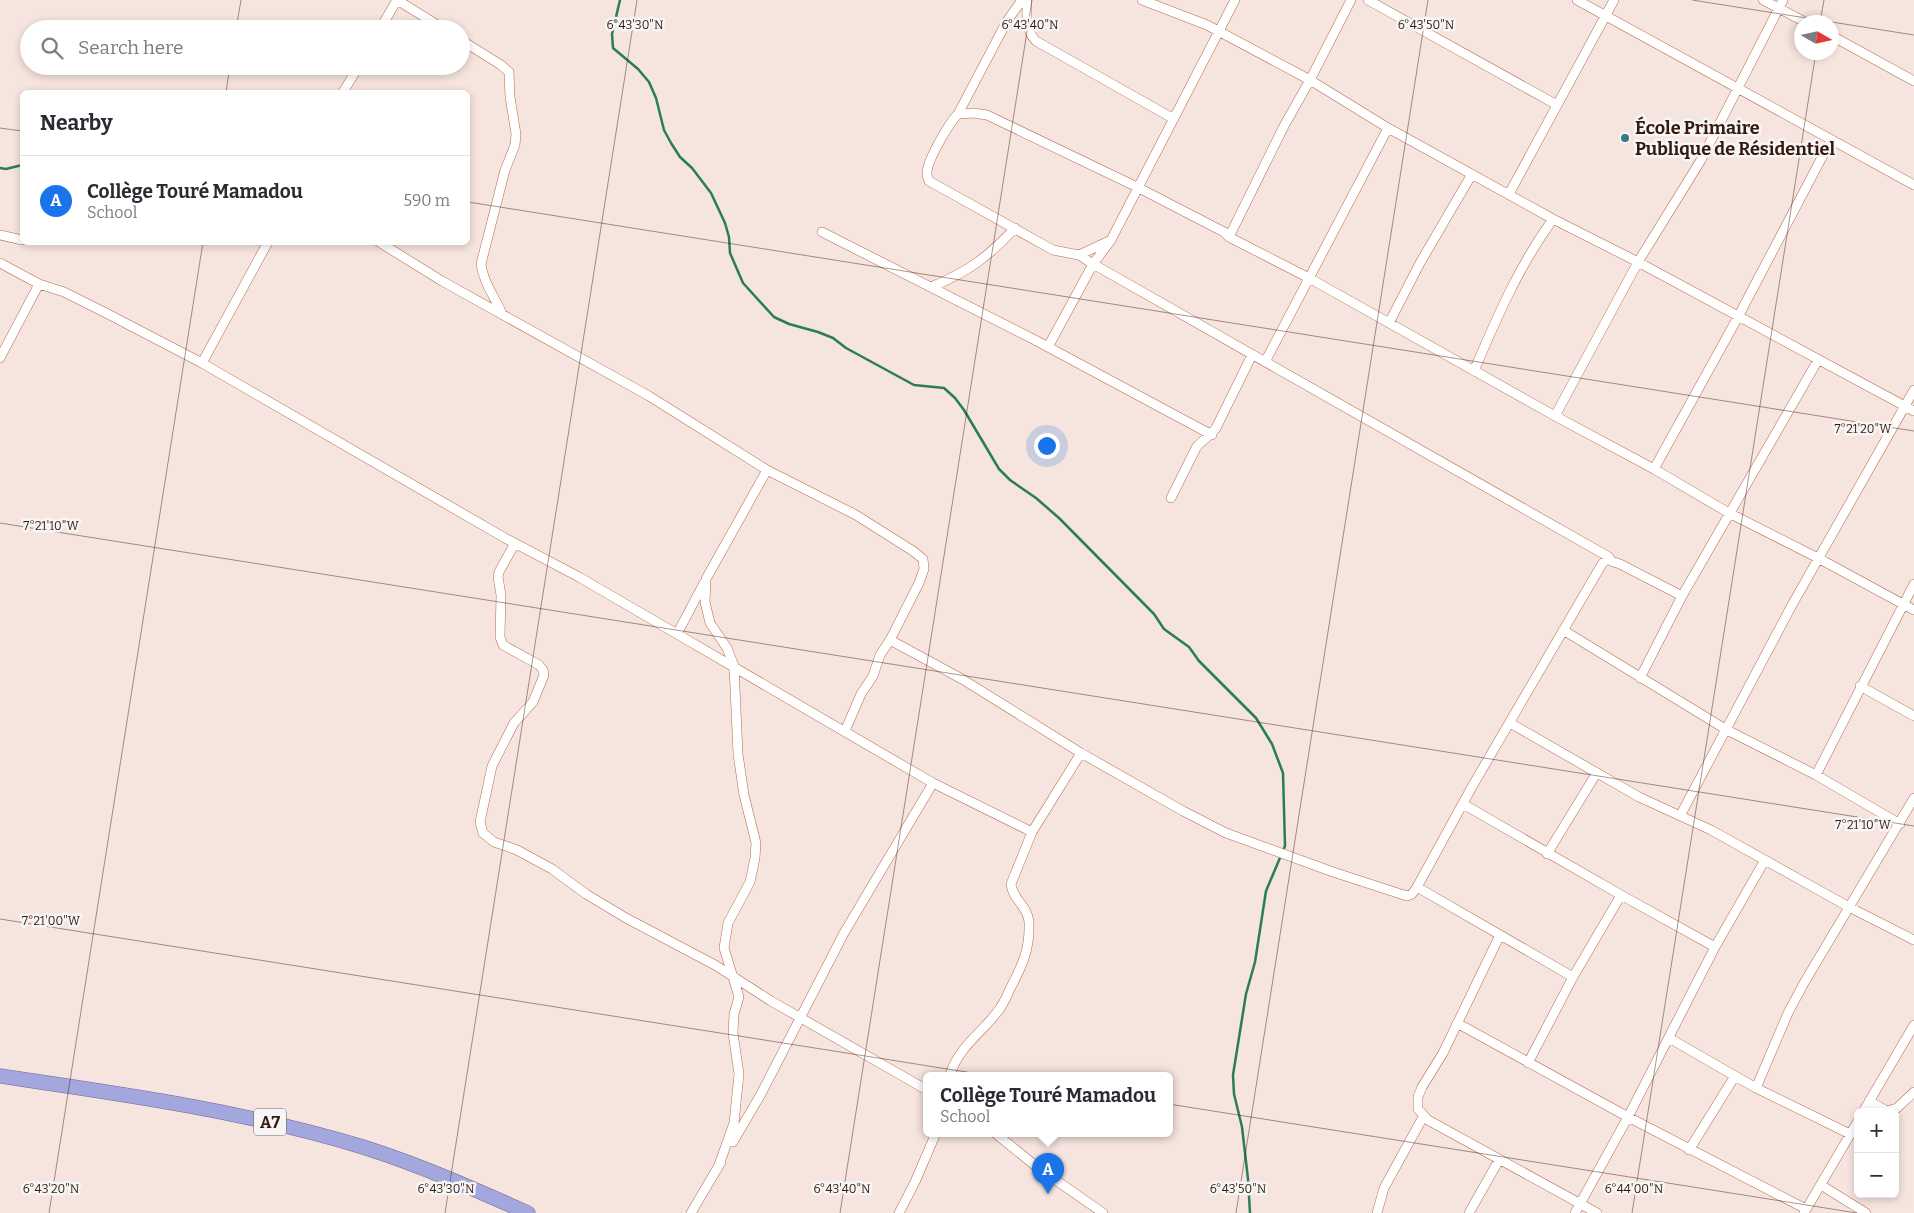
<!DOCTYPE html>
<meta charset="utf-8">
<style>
body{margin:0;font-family:Bitter,serif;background:#f7f7f7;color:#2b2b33}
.controls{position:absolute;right:15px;bottom:15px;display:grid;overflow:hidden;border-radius:8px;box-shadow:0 2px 8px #0003}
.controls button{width:45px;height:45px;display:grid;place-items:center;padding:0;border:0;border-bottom:1px solid #e1e1e2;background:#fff;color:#2b2b33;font:25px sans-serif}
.compass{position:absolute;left:1794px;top:15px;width:45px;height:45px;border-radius:50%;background:#fff;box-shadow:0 2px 8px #0003;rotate:99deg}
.you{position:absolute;left:1046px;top:445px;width:18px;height:18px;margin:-12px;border:4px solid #fff;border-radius:50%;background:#1a73e8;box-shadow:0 0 0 8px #1a73e833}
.badge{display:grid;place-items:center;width:32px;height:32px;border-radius:50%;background:#1a73e8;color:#fff;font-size:16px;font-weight:700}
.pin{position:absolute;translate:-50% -41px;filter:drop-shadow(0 1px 2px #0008)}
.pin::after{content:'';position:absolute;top:26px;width:18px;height:15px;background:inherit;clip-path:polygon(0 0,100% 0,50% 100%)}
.popup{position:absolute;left:923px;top:1072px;width:250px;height:65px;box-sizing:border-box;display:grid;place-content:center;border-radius:8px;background:#fff;filter:drop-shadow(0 1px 4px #0005);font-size:16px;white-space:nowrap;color:#7c7c81}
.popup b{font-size:19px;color:#2b2b33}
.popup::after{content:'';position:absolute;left:50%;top:100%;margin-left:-10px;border:10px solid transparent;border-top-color:#fff}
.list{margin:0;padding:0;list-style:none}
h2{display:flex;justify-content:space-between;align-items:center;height:65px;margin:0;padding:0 20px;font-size:21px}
h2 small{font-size:16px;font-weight:400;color:#7c7c81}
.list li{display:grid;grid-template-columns:32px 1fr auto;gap:15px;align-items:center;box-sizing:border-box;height:90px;padding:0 20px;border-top:1px solid #e1e1e2}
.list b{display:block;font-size:19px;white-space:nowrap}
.list p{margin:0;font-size:16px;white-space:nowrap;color:#7c7c81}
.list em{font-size:16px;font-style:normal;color:#7c7c81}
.icon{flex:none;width:28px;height:28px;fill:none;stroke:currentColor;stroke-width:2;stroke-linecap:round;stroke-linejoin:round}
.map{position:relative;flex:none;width:1914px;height:1213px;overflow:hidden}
.search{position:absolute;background:#fff;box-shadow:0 2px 8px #0003;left:20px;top:20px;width:450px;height:55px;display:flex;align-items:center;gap:12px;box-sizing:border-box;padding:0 18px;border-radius:28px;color:#7c7c81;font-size:19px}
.panel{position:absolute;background:#fff;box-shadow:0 2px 8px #0003;left:20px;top:90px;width:450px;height:155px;border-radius:8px}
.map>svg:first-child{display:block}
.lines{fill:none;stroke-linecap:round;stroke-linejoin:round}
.stream{stroke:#297d57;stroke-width:2.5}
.minor-casing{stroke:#b56a4b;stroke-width:10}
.trunk-casing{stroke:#70668f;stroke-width:15}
.minor{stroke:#fff;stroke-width:9}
.trunk{stroke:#a4a6de;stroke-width:14}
.ticks{fill:none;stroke:#381a0d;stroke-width:1;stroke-opacity:0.45}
.poi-dot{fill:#38778c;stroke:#f6f6f6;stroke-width:2}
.labels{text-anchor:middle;stroke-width:5;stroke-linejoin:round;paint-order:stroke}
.shield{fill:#f6f6f6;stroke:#715c53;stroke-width:1}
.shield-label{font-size:16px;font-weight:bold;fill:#381a0d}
.poi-label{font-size:18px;font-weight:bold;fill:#381a0d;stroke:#f6f6f6;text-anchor:start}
.ticks-label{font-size:12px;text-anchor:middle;fill:#381a0d;stroke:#f6f6f6;stroke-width:5;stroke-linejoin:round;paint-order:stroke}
</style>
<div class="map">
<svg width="1914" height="1213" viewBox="0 0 1914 1213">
<rect width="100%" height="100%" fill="#f6e4de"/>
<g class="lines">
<!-- stream -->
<path class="stream" d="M620,0L612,34L613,48L638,69L649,82L656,98L664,130L671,143L680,157L692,168L711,193L725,223L729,237L730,253L743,283L774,317L789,324L818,332L833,338L846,348L914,385L944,388L955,398L964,410L999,469L1010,480L1036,498L1059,518L1154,614L1164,629L1189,647L1199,661L1256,718L1272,744L1283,773L1285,846L1266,891L1255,962L1246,994L1233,1075L1234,1094L1242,1127L1248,1179L1250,1213
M0,168L6,169L22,165"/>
<defs>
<path id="minor" d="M397,0L444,29
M1027,0C1027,14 1025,31 1036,41L1174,119
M1142,0L1207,25L1310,80L1388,128L1553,219L1638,262L1914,411
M1368,0L1557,105
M1577,0L1914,185
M1763,0L1805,22
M380,29L397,0
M1832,36L1914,81
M461,40L501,65L509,72L510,97L516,134L515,145L505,170L481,264C483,282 495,297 502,314
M343,92L359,66
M958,114L1007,21L1022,0
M1509,194L1614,0
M822,232L1035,340L1212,435
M0,235L22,240
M1229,237L1284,126L1310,80L1351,0
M1111,240L1079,255L1053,250L929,181C928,179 927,176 927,174C926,162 949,123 958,114L973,113L987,115L1137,187L1224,232L1229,237L1309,278L1555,416L1654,469L1729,513L1818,558L1914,610
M379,242L442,281L649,396L767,470L856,515L913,551L923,559L924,569L919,583L890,640L880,655L873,676L861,694L845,731
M1079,255L1093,264L1609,557
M0,263L39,284L64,292L106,313L202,363L505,538L579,577L677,634L933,783L1032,832L1081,753
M931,287C968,272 988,257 1015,228
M1389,323L1420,263L1472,174
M1048,347L1093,264L1111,240L1235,0
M0,358L39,284
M1265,362L1388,128
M202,363L268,242
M1474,371C1497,317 1519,266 1553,219
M1555,416L1638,262L1701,160L1783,0
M1654,469L1738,317L1831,140
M1171,498L1196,448C1202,440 1210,436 1216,428L1252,355
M515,543L499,572L498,577L501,595L500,637L503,645L539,665L543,670L544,675L533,702L514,723L492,766L480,822L483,833L494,842L517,850L552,869L586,894L626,918L715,965L771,1001L927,1090
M1563,630L1727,730L1816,775L1900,824
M677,634L704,583
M890,640L962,679L1081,753L1183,811L1226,833L1333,872L1407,896L1412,894L1417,887L1473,785L1602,564L1609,557L1611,561L1620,564L1682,596
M1640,678L1682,596L1818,360
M1860,686L1914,716
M1510,723L1639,797L1711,830L1849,907L1914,940
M1816,775L1914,584
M1463,804L1621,895L1715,947
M1680,816L1792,605L1914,390
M1547,854L1596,774
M1417,887L1573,977
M1500,935L1443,1053L1422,1087L1418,1097V1109L1428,1120L1597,1213
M1457,1023L1628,1117L1806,1209
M1669,1038L1756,1088L1850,1134
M1528,1063L1573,977L1621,895
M950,1075C959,1046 981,1034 998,1011C1004,1004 1007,995 1011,987C1023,964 1030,949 1029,922C1028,906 1012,899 1011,884L1032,832
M1756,1088L1788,1013L1804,983L1914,798
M1869,1101L1887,1111L1897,1108L1914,1092
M1863,1112L1914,1025
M995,1133L1037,1167L1103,1213
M733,1142L761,1094L844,933L933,783
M1689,1150L1735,1076
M719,1165L734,1123L739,1074L733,1033L734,1014L739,997L724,948L728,923L750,882L755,858L756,843L744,795L738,754L734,666L727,648L710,623L705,602L706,579L767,470
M1821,1185L1866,1213
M691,1213L721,1162
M899,1213L915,1182L936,1133
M1377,1213L1384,1188L1423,1117
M1469,1213L1499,1160
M1575,1213L1628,1117L1715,947L1765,860
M1804,1213L1858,1121"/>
<path id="trunk" d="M0,1076C122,1094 245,1111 363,1147C420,1165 474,1189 528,1213"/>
</defs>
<!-- minor casing -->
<use href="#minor" class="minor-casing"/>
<!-- trunk casing -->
<use href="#trunk" class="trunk-casing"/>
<!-- minor -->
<use href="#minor" class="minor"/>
<!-- trunk -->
<use href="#trunk" class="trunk"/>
</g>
<!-- ticks -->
<path class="ticks" d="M1692,0L1914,35M1820,22L1824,0M236,29L241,0M226,92L230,66M0,128L22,131M468,202L1914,431M0,523L1914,826M0,919L1857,1213M49,1213L203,242M445,1213L637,0M840,1213L1032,0M1236,1213L1428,0M1632,1213L1816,52"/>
<!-- markers -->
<circle class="poi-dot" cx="1625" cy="138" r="5"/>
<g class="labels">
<!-- shield labels -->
<rect class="shield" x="254" y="1108.5" width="32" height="27" rx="4"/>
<g class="shield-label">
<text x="270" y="1128">A7</text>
</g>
<!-- poi labels -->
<g class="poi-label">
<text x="1635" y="134">École Primaire<tspan x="1635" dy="21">Publique de Résidentiel</tspan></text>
</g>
</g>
<g class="ticks-label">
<text x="635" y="29">6°43'30"N</text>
<text x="1030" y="29">6°43'40"N</text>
<text x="1426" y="29">6°43'50"N</text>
<text x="1863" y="433">7°21'20"W</text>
<text x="51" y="530">7°21'10"W</text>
<text x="1863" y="829">7°21'10"W</text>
<text x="51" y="925">7°21'00"W</text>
<text x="51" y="1193">6°43'20"N</text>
<text x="446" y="1193">6°43'30"N</text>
<text x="842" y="1193">6°43'40"N</text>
<text x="1238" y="1193">6°43'50"N</text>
<text x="1634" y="1193">6°44'00"N</text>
</g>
</svg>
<div class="controls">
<button>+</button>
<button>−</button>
</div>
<svg class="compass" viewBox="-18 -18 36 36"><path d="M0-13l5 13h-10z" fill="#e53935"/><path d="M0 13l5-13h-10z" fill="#7c7c81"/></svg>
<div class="you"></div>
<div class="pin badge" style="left:1048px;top:1194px">A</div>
<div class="popup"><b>Collège Touré Mamadou</b>School</div>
<div class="search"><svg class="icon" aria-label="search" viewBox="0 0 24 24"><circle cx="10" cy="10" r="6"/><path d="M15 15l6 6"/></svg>Search here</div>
<section class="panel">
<h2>Nearby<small></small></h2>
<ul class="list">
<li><span class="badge">A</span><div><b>Collège Touré Mamadou</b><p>School</p></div><em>590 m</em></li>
</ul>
</section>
</div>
